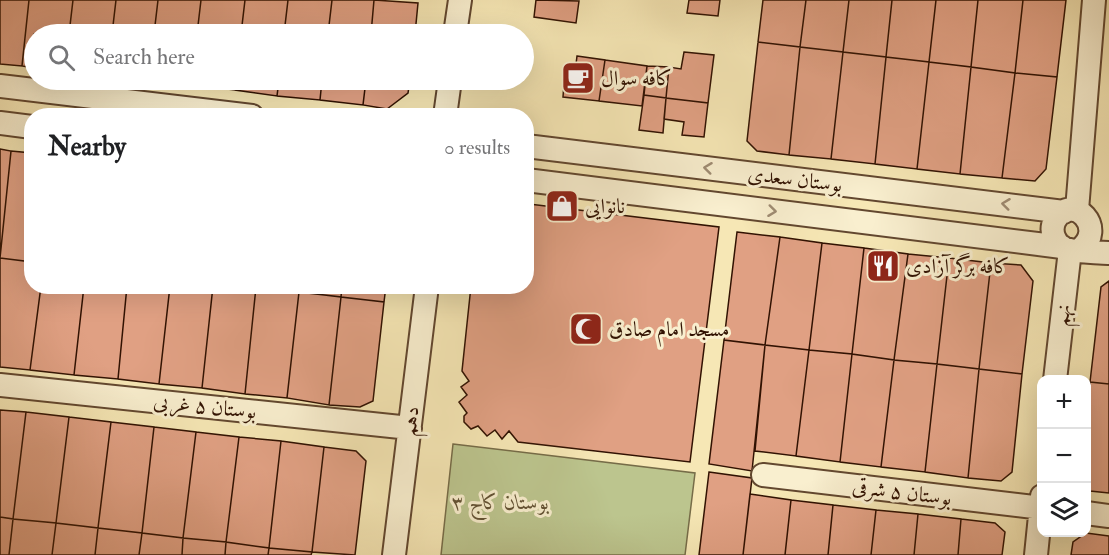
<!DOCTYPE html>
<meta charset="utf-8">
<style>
body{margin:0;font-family:"IM FELL Double Pica",Amiri,serif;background:#f6f6f6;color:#202124}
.controls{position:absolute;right:18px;bottom:18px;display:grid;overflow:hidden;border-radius:12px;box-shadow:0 6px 24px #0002}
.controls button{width:54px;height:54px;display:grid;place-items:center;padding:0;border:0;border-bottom:2px solid #e0e0e0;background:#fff;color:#202124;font:30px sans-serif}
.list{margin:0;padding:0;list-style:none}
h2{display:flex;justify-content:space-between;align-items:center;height:78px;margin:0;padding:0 24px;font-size:26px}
h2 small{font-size:20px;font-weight:400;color:#757577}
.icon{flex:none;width:33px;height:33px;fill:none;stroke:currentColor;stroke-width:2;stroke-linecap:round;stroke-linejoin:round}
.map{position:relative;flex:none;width:1109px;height:555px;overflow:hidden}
.search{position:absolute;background:#fff;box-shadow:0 6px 24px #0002;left:24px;top:24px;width:510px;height:66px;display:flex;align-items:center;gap:15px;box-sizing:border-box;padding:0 21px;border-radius:33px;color:#757577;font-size:22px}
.panel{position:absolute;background:#fff;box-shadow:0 6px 24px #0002;left:24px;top:108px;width:510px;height:186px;border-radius:24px}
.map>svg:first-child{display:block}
.green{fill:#bcc58e;stroke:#766c48;stroke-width:1.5}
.building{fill:#e0a083;stroke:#311202;stroke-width:1.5}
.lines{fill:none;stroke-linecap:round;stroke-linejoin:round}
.minor-casing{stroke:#62472f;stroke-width:26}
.minor{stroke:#f9efcf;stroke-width:22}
.oneway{stroke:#9f8c73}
.labels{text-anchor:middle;stroke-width:6;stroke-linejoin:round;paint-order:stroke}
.poi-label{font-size:21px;fill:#311202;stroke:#f9efcf;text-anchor:start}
.street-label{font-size:21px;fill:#311202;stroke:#f9efcf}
.park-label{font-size:21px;font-style:italic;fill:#625133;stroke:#f9efcf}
</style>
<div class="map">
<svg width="1109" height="555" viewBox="0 0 1109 555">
<rect width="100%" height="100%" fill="#f6e7b5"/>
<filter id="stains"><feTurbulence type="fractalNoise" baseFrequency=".00333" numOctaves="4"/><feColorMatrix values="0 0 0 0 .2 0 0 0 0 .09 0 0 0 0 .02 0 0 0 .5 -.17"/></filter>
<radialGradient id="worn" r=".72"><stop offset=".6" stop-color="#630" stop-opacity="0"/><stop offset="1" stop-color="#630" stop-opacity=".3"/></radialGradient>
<!-- green -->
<path class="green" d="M453,444L695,473L685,555H441Z"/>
<!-- building -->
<path class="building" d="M0,0H29L22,66L0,64Z
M29,0H73L69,34H34V68L22,66Z
M73,0H116L112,34H69Z
M116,0H158L154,34H112Z
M158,0H201L197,34H154Z
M201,0H245L241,34H197Z
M245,0H288L284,34H241Z
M288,0H332L328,34H284Z
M332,0H374L371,34H328Z
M374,0L418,3L415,34H371Z
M536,0L579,1L576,23L534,17Z
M689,0H720L718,16L687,13Z
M763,0H806L800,47L758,42Z
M806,0H849L843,52L800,47Z
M849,0H892L886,57L843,52Z
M892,0H936L929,62L886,57Z
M936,0H978L971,67L929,62Z
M978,0H1023L1015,73L971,67Z
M1023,0H1066L1057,77L1015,73Z
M758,42L800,47L789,155L757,151L747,141Z
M800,47L843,52L831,159L789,155Z
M684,52L714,55L708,103L666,98L669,67L681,69Z
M843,52L886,57L875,164L831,159Z
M577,56L605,60L599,101L563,97L565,70L576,64Z
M886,57L929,62L917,169L875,164Z
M605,60L647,66L642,106L599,101Z
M929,62L971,67L960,174L917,169Z
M647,66L669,67L666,98L644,95Z
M971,67L1015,73L1002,178L960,174Z
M1015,73L1057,77L1046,169L1035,181L1002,178Z
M150,80H193L192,85Z
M193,80H236L235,90L192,85Z
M236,80H279L277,96L235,90Z
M279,80H322L320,100L277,96Z
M322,80H366L363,105L320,100Z
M366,80H410L408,93L387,109L363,105Z
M644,95L666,98L663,133L639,130Z
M666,98L708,103L704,137L682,135L684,122L664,119Z
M0,149L11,151L0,258Z
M11,151L32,153V262L0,258Z
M529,204L719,227L690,462L518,442L509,431L502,439L495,430L487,436L478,426L471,429L464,422V416L467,413L459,402L467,395L461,387L469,381L462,371L471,286H526V213Z
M737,232L780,237L765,345L724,340Z
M780,237L822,243L809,350L765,345Z
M822,243L864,248L852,354L809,350Z
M864,248L908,254L894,360L852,354Z
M908,254L949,258L937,364L894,360Z
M0,258L32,262V286H41L30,370L0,367Z
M949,258L991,263L979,369L937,364Z
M991,263L1021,265L1033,281L1022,374L979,369Z
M1109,281V384L1090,382L1101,287Z
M41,286H84L74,375L30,370Z
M84,286H127L118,379L74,375Z
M127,286H170L159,384L118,379Z
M170,286H213L202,388L159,384Z
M213,286L256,287L245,394L202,388Z
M257,286H299V292Z
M299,286H342L341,297L299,292Z
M342,286H386L384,302L341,297Z
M256,287L299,292L287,398L245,394Z
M299,292L341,297L329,405L287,398Z
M341,297L384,302L373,401L360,407L329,405Z
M724,340L765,345L752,471L709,464Z
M765,345L809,350L796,456L755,451Z
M809,350L852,354L840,462L796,456Z
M852,354L894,360L881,467L840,462Z
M894,360L937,364L925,472L881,467Z
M937,364L979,369L968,478L925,472Z
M979,369L1022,374L1012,472L1001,481L968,478Z
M1090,382L1109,384V493L1090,491L1086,487V412Z
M0,410L26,412L13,519L0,517Z
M26,412L69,417L56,523L13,519Z
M69,417L111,422L98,528L56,523Z
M111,422L154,427L142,533L98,528Z
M154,427L196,432L183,538L142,533Z
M196,432L239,437L226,542L183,538Z
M239,437L281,441L269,548L226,542Z
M281,441L324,447L312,552L269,548Z
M324,447L356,451L366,461L355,555L312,552Z
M709,472L752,478L743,555H699Z
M750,494L791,500L785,555H743Z
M791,500L833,505L828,555H785Z
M833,505L876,510L871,555H828Z
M876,510L918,514L914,555H871Z
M918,514L961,519L958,555H914Z
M0,517L13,519L9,555H0Z
M13,519L56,523L52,555H9Z
M961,519L995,523L1005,532L1002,555H958Z
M56,523L98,528L95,555H52Z
M98,528L142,533L139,555H95Z
M142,533L183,538L182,555H139Z
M1086,533L1109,536V555H1071L1073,542Z
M183,538L226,542L225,555H182Z
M226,542L269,548L268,555H225Z
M269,548L312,552L311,555H268Z"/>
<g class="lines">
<defs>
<path id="minor" d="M455,34L460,0
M0,86L252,116
M445,116L450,80
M0,123L32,127
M526,146L1064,212
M526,180L1062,247
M1077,210L1094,0
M1079,250C1109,229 1072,191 1055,220C1049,231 1055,246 1067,250C1078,252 1097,252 1109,253
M1055,380L1070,250
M0,385L410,428
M763,475L1042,508
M1086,513L1109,516
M394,555L427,286
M1036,555L1042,496"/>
</defs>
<!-- minor casing -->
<use href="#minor" class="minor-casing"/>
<!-- minor -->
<use href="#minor" class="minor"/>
</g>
<!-- one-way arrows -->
<defs><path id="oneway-chevron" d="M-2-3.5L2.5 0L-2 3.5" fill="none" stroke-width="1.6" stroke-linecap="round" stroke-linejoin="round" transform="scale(1.5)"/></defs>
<g class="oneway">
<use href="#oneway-chevron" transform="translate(708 168) rotate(-173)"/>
<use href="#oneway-chevron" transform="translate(1006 204) rotate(-173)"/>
<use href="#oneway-chevron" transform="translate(772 211) rotate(7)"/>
</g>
<!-- icons -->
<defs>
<symbol id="cafe-square" viewBox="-11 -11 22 22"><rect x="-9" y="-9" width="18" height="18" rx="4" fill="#8f2418" stroke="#f9efcf"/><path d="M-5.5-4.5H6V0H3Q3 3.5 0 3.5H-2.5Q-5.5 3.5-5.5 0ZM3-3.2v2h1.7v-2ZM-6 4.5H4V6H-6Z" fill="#fff"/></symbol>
<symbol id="shop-square" viewBox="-11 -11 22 22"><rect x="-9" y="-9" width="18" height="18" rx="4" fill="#8f2418" stroke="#f9efcf"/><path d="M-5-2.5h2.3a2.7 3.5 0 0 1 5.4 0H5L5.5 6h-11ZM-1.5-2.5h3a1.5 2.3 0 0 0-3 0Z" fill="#fff"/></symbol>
<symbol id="restaurant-square" viewBox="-11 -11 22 22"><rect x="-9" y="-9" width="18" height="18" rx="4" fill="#8f2418" stroke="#f9efcf"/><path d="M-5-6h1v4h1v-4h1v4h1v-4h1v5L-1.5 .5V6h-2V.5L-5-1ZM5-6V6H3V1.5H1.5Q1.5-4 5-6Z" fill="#fff"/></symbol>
<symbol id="mosque-square" viewBox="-11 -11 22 22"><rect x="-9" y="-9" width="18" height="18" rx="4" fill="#8f2418" stroke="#f9efcf"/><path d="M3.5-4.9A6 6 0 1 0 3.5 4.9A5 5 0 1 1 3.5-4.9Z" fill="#fff"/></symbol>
</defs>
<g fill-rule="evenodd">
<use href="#cafe-square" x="559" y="59" width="38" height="38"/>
<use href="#shop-square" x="543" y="187" width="38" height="38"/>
<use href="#restaurant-square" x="864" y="247" width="38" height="38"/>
<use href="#mosque-square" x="567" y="310" width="38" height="38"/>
</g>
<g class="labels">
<!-- poi labels -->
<g class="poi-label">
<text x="601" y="85">کافه سوال</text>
<text x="585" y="213">نانوایی</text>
<text x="906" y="273">کافه برگر آزادی</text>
<text x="609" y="336">مسجد امام صادق</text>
</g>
<!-- street labels -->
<g class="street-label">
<text transform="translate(795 179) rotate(7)" y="7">بوستان سعدی</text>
<text transform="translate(1062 315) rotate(-83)" y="7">نهم</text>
<text transform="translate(205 406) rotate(6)" y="7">بوستان ۵ غربی</text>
<text transform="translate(410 421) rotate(-83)" y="7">دهم</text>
<text transform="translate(902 492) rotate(7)" y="7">بوستان ۵ شرقی</text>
</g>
<!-- park labels -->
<g class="park-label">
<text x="501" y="509">بوستان کاج ۳</text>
</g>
</g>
<rect width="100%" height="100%" filter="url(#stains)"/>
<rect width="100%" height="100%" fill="url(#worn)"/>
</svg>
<div class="controls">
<button>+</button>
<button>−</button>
<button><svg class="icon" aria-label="layers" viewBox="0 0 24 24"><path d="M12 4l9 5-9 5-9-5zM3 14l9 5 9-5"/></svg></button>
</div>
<div class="search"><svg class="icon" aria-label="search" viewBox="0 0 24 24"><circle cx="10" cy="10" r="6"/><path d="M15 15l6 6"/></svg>Search here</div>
<section class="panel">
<h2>Nearby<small>0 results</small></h2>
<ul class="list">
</ul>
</section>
</div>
